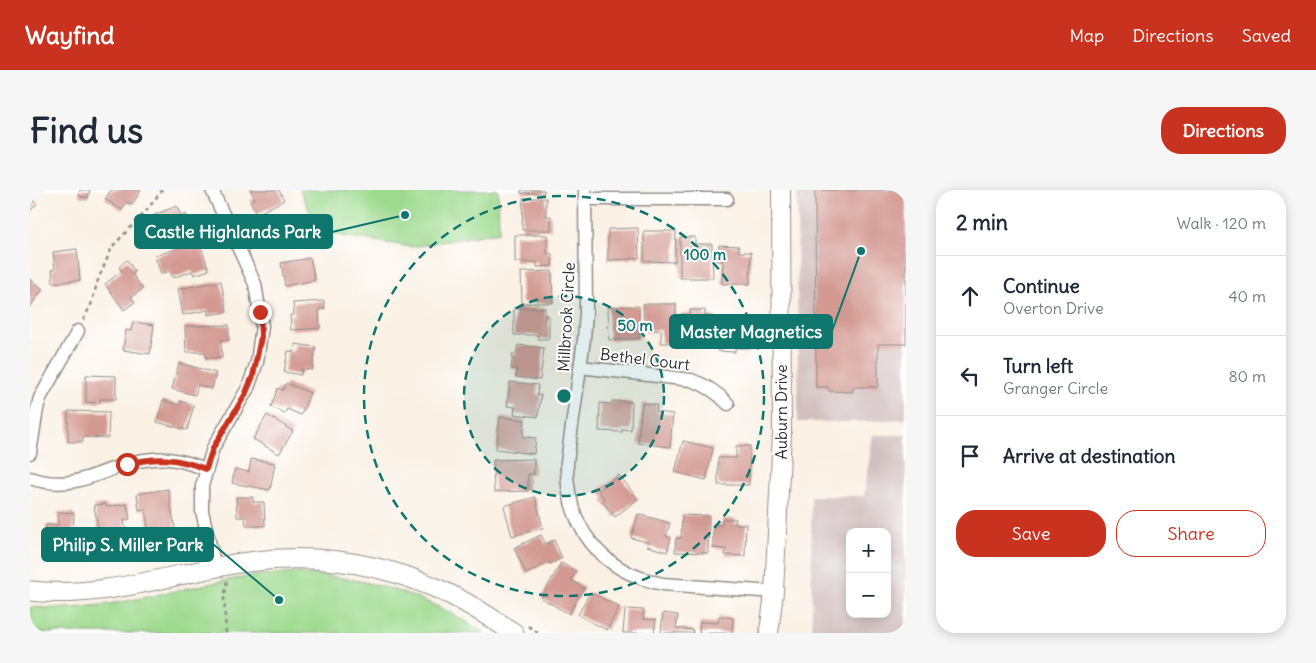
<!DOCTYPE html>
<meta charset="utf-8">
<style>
body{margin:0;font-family:Delius,sans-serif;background:#f6f6f7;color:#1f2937}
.controls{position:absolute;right:15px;bottom:15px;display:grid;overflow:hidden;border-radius:10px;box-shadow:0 2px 12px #0003}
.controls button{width:45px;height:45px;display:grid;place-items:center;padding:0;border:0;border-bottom:1px solid #e0e1e3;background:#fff;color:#1f2937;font:25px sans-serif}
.stop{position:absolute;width:15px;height:15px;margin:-11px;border:4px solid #c8321e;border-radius:50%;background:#fff}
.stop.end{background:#c8321e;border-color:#fff;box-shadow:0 1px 5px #0008}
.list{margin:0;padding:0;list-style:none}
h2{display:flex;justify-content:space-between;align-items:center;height:65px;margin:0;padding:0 20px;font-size:21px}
h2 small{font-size:16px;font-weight:400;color:#747a83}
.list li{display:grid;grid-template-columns:32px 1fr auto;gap:15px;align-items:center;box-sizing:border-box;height:80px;padding:0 20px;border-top:1px solid #e0e1e3}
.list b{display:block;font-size:19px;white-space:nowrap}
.list p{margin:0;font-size:16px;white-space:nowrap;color:#747a83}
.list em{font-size:16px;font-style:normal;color:#747a83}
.actions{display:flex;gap:10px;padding:15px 20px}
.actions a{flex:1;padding:11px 0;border:1px solid #c8321e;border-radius:20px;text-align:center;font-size:18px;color:#c8321e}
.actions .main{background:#c8321e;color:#fff}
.icon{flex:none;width:28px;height:28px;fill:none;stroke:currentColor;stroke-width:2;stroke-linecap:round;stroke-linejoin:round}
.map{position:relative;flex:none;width:876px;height:443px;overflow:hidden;border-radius:20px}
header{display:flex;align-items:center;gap:30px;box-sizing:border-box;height:70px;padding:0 25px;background:#c8321e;color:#fff}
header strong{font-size:24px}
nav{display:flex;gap:28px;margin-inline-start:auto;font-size:18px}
.intro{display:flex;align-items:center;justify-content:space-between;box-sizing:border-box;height:120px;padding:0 30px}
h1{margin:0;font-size:35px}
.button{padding:12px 22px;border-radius:20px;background:#c8321e;color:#fff;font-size:18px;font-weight:700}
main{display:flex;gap:30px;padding:0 30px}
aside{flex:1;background:#fff;border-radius:20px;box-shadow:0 2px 12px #0003}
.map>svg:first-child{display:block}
.industrial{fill:#d2bfc0;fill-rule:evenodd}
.green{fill:#9eda8e;stroke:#64825c}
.building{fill:#d39a92}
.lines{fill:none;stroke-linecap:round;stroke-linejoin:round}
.street-casing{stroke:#928e87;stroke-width:15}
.secondary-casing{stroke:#928e87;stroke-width:20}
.primary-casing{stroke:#928e87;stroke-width:21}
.path{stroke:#928e87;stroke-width:2.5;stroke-dasharray:4 4;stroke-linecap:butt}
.street{stroke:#fff;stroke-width:12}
.secondary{stroke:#fff;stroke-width:18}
.primary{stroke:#fff;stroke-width:19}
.route{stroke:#c8321e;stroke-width:6}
.ring{fill:none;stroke:#0f766e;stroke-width:2.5;stroke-dasharray:9 6}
.labels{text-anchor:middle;stroke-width:4;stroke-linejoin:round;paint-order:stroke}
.street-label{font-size:16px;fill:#2b2b2b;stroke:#fff}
.centre{fill:#0f766e;stroke:#fff;stroke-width:2.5}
.ring-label{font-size:15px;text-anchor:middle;font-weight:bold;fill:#0f766e;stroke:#fff;stroke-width:4;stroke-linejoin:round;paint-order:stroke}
.leader{fill:none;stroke:#0f766e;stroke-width:2}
.callout-dot{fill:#0f766e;stroke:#fff;stroke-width:2}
.callout{fill:#0f766e;stroke:#0f766e;stroke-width:2}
.callout-label{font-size:18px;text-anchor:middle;font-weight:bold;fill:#fff}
</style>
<header>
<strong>Wayfind</strong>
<nav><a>Map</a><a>Directions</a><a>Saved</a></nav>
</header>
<div class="intro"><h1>Find us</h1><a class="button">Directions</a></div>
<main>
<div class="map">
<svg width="876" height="443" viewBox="0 0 876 443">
<rect width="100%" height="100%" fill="#fff"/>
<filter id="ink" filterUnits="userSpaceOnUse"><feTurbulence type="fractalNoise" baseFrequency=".02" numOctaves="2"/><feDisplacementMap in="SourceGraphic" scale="10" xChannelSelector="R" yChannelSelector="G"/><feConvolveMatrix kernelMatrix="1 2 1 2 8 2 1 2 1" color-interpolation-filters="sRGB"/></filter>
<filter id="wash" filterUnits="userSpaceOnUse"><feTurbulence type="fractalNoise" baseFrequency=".0096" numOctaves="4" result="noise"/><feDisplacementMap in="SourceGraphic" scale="20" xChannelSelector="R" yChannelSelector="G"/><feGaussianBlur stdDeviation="1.12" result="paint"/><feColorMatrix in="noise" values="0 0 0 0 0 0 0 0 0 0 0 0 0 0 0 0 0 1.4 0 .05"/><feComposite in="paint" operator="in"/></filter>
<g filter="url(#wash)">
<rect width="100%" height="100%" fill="#faf0e3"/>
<!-- industrial -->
<path class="industrial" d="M767,0H876V229L825,232H768Z
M843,245H876V443H782L781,306H834ZM820,342H857V424H820Z"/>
<!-- green -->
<path class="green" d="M270,0H468L469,42L382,57L289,42Z
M267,383C339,388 395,404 455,443H0V417C75,424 145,397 218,387C234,384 251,384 267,383Z"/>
<g id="blocks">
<!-- building -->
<path class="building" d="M50,0H60L58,8L49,6Z
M81,0H111L102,15L97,12L92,20L75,9Z
M220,0H249L254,10L227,24L220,11L225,8Z
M491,0H514V3H491Z
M785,0H876V154H848V197H823V202L799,201L798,197H786Z
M0,7L7,14L0,21Z
M493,8H516V26H521V40H492Z
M147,16L151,26L156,24L163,43L150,48L148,44L134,50L124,25Z
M263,25L272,47L245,58L236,37Z
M608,38L609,68H602V69L578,70V39Z
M614,41H646L645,72L614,71Z
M485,45H517V64H522V76L507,77V72H485Z
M650,47H665V54H682L683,88H650Z
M169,51L179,80L164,85L162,81L143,88L140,81L131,84L125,66Z
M689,55L709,56V62H721L720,94H692L693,71H688Z
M47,59L50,90L23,93L22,79H25L23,62Z
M280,68L285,90L255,96L251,73Z
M97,70L105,82L102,84L113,99L101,107L105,112L94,120L75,94L92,81L89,77Z
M522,81L523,113H492L491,82Z
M0,89L13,99L0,117Z
M191,91L197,122L178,125V120L153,125L148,99Z
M294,111L295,119H289L290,138L261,140L260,125H264L263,113Z
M613,114H646V153H631V140L614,141Z
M609,116V149L579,150L578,117Z
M484,118H515V126H519V149H508V145H484Z
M660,120H675V126H683V150H670V157H651V124H660Z
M103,132L124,135L120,164L93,160L96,140L101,141Z
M689,132L723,133L722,158H705V162L688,161Z
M199,135V150H191L192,168H176L175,162H156L155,136Z
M265,154L286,157L282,180L272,179L271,185L254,182L258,161L264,162Z
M488,155L514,158L510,190L486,187L487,179H481L483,164L486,165Z
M149,173L186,183L182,199L168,195L165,205L142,199Z
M56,185L86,186V209H70V213L56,212Z
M480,192L508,195L507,205H511L508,227L484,224L485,217L477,216Z
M256,193L280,203L271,225L257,219L255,223L241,217L248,198L253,200Z
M133,210L149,215L150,211L164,215L157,240L127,232Z
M582,211L602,212L601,240L592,239V242L569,241L570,213L582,214Z
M612,213L627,215L626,222L643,224L640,257L608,253Z
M38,221L79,222L78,248L53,247V252H38Z
M237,225L263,241L249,264L223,249Z
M470,227L495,230L493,247L506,248L504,264L466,259Z
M653,251L683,258L676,290L645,282Z
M706,256H720L719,295H688V268H706Z
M221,269L245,273L240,300L202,293L205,279L219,282Z
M504,269V284H498V301L464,302L463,270Z
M589,285L608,309L585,327L572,311L575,309L568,301Z
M138,299L145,339L119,343L115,319L109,320L107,304Z
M206,307H223V312H234L235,336H216L215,327H207Z
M505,307L513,338L482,346L474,316Z
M76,314V317L97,314L100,329L94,330L97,352L71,356L64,315Z
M28,322L44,323L42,360L15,359L16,335H28Z
M608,324L640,333L636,346L641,348L637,362L617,356L618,352L601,348Z
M652,325L679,326L678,363L645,362L646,348H651Z
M692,329H706L705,334H716L715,366L695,365L696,359L683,358V335H692Z
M511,345L516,354L524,350L532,368L520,374L519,372L496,384L484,358Z
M531,373L546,381L541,390L554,398L539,424L511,408Z
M560,402L589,417L577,440L548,425Z
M595,419L614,420L613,429L626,430L624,443H593Z
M633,423L648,425L646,438L663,440V443H631Z
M689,426L703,428L702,443H669L670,432L688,433Z"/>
</g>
</g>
<g filter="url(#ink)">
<use href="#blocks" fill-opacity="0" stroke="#928e87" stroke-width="1"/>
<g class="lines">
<defs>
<path id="street" d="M182,0L225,94L232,136L227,172L218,198L183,258L172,296V321L185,377
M555,0L556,123L554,149L537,272C535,335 570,382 633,394L744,402
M555,9H697
M550,177L661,190C676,195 687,202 698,214
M0,263L7,219L10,208L48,141
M0,288C51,305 77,272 123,269C142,267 159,273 176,279"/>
<path id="secondary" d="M739,443L744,402L752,244L751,0"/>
<path id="primary" d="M0,401C62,408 123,390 183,378C265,360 343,367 419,404C442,415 463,429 484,443"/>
</defs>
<!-- street casing -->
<use href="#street" class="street-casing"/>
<!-- secondary casing -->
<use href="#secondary" class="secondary-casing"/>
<!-- primary casing -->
<use href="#primary" class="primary-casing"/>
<!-- path -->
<path class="path" d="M53,130L61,115L68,90L82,57L117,20L132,0
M498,436L508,443
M196,443L194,410L197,390"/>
<!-- street -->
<use href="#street" class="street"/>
<!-- secondary -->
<use href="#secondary" class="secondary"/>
<!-- primary -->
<use href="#primary" class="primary"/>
</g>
</g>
<g class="lines" filter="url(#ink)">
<!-- route -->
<path class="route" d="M97,274C127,266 147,268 176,279L183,258L215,205L223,186L231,147L230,122"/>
</g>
<!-- distance rings -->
<circle cx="534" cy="206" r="100" fill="#0f766e" fill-opacity=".12"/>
<g class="ring">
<circle cx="534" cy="206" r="100"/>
<circle cx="534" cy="206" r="200"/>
</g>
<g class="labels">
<!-- street labels -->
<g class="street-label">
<text transform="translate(536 127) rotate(-87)" y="6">Millbrook Circle</text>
<text transform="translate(615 169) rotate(7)" y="6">Bethel Court</text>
<text transform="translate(751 222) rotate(-90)" y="6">Auburn Drive</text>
</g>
</g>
<circle cx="534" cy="206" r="8" class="centre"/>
<g class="ring-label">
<text x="675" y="70">100 m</text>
<text x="605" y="141">50 m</text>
</g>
<!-- callouts -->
<path class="leader" d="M375 25L302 42M831 61L802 141M249 410L183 354"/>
<g class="callout-dot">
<circle cx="375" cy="25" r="5"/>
<circle cx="831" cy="61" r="5"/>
<circle cx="249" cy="410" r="5"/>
</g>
<g class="callout">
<rect x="105" y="25" width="197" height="33" rx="5"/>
<rect x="640" y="125" width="162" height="33" rx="5"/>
<rect x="12" y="338" width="171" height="33" rx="5"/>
</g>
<g class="callout-label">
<text x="203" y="48">Castle Highlands Park</text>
<text x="721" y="148">Master Magnetics</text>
<text x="98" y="361">Philip S. Miller Park</text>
</g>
</svg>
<div class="controls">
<button>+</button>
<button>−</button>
</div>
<div class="stop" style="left:97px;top:274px"></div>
<div class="stop end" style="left:230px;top:122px"></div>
</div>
<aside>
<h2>2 min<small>Walk · 120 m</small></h2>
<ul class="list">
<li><svg class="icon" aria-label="ahead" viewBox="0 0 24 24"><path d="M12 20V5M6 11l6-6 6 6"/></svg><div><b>Continue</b><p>Overton Drive</p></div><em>40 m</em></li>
<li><svg class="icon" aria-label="left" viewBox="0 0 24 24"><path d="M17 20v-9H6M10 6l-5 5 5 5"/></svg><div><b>Turn left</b><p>Granger Circle</p></div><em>80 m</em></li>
<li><svg class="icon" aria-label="arrive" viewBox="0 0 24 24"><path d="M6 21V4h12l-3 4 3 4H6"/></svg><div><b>Arrive at destination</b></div></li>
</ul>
<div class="actions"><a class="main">Save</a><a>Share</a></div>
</aside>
</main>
